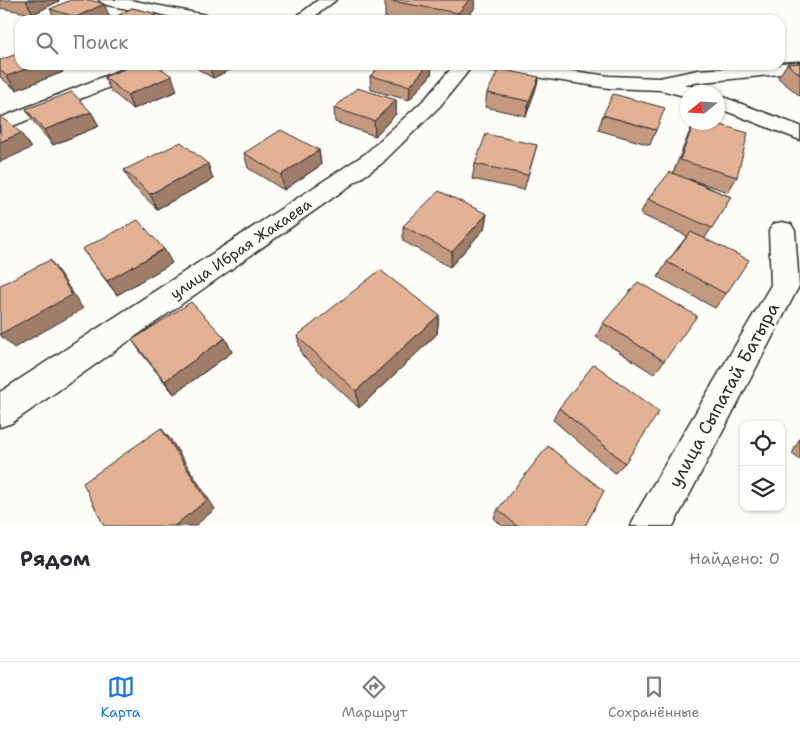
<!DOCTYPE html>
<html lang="ru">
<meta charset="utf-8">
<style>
body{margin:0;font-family:"Shantell Sans",sans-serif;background:#f7f7f7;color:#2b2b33}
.controls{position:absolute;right:15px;bottom:15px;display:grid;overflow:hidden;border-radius:10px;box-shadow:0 1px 4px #0004}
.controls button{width:45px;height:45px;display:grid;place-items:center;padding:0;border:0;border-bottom:1px solid #e1e1e2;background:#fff;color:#2b2b33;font:25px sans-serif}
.compass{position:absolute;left:680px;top:85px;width:45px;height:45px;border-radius:50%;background:#fff;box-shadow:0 1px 4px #0004;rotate:252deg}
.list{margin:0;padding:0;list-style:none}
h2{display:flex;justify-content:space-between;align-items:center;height:65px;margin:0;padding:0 20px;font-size:21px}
h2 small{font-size:16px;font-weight:400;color:#7c7c81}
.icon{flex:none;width:28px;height:28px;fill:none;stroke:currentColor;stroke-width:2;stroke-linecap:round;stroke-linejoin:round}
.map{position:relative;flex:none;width:800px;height:526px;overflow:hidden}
.search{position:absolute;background:#fff;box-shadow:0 1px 4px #0004;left:15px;right:15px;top:15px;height:55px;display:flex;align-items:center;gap:12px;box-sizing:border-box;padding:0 18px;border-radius:15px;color:#7c7c81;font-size:19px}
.sheet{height:135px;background:#fff}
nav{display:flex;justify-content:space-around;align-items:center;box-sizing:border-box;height:70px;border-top:1px solid #e1e1e2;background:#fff;font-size:14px;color:#7c7c81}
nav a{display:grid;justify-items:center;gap:2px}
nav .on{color:#1a73e8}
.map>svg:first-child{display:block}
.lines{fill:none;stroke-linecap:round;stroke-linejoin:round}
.minor-casing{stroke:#2b2b2b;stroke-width:3}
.minor{fill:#fdfcf7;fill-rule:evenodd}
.wall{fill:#c39980;stroke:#2b2b2b}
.shaded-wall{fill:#9f7d68;stroke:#2b2b2b}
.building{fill:#e3b295;stroke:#2b2b2b}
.labels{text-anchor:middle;stroke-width:4.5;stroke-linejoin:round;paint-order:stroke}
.street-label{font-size:15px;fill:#2b2b2b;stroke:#fdfcf7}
.near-street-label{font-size:18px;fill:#2b2b2b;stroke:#fdfcf7}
</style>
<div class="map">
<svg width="800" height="526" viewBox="0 0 800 526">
<rect width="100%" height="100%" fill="#fdfcf7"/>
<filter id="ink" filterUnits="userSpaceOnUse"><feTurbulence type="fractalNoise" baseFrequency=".02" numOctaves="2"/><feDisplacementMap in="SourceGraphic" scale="10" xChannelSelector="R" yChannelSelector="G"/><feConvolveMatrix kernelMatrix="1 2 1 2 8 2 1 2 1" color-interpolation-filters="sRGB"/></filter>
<g filter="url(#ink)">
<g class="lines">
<defs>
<path id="minor" d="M99,0H130L206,15L212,17L214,20H182L107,5L102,3Z
M318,0H336L310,20H292Z
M800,62V72L684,84L697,88L700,92H688V97L661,90L609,88L489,70L483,69L480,65H528L609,76L659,78L698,70L780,65V63Z
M133,65H158L155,69L0,131V118Z
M454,65H473L440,106L381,164L12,423L0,427V392L365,154L426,98Z
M718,95L800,126V140L718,108Z
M782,222L791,224L795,231L799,286L673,526H631L637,512L771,285L769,231L773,224Z"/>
</defs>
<!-- minor casing -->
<use href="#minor" class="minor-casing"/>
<!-- minor -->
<use href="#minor" class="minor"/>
</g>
<!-- wall -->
<path class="wall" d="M0,0H59V1L33,14L0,8Z
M385,0L474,9L465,20H398L385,18Z
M132,8L180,20H110Z
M50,9L110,17L103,20H56Z
M0,60L63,72L16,90L0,77Z
M800,63V96L778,78L787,64Z
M191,65H241L213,78Z
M382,65H432L431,75L409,100L371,90L370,76Z
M104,77L177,91L133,109L111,91Z
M539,77L535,91L526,116L485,107L487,93Z
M396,100V114L375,136L335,122L334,108Z
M26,109L91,112L99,126L53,145L35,124Z
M603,115L656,130L650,145L598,130Z
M694,122H711L737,177L728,192L689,179L731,197L705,238L726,294L715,308L658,277L667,262L687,236L640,214L648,199L673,173L689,133Z
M537,145L524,190L472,179L475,164Z
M319,150L321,165L284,190L248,168L244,153Z
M208,164L213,179L157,209L132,185L124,170Z
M487,214L484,229L450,267L403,241V226Z
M82,249L172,263L117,295Z
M439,315L437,334L359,408L302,355L297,336Z
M603,323L664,361L654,374L596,337Z
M225,338L232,352L174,394L142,354L132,340Z
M559,408L625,463L615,473L553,420Z
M800,438V460L792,454Z
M498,509L585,526H502L494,518Z"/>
<!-- shaded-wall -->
<path class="shaded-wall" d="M29,0H59V1L33,14L26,1Z
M469,0H475L474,9L465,20H458V13Z
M104,4L110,17L103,20H78L76,17Z
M135,15L137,20H126Z
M37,65H59L63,72L16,90L7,76Z
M209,65H241L213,78Z
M428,65H432L431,75L409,100L410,86Z
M172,76L177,91L133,109L127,95Z
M539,77L535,91L526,116L529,101Z
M396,100V114L375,136L374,121Z
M91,112L99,126L53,145L44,130Z
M21,133L31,148L0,162V142Z
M319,150L321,165L284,190L281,175Z
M208,164L213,179L157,209L150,194Z
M487,214L484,229L450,267L452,252Z
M164,249L172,263L117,295L107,281Z
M50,260L61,275L83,309L14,348L0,335V334Z
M439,315L437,334L359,408L356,391Z
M225,338L232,352L174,394L165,381Z
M161,428L171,440L215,509L195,526H174Z"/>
<!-- building -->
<path class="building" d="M71,0H90L104,4L76,17L50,9Z
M385,0H469L458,13Z
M132,8L161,15L157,14L149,18L135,15L126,20H110Z
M157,14L180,20H146Z
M20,53V65H37L7,76L0,70V60Z
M800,63V74L787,64Z
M135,65H156L172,76L127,95L104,77Z
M382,65H428L410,86L370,76Z
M499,69L539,77L529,101L487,93Z
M357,88L396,100L374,121L334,108Z
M72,92L91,112L44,130L26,109Z
M613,94L665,108L656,130L603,115Z
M0,115L21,133L0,142Z
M694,122H711L748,133L737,177L680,160Z
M281,130L319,150L281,175L244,153Z
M486,134L537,145L528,175L475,164Z
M181,142L208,164L150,194L124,170Z
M670,172L731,197L712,228L648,199Z
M439,191L487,214L452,252L403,226Z
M138,220L164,249L107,281L82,249Z
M691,232L749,260L726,294L667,262Z
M50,260L72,295L0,334V285Z
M380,270L439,315L356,391L297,336Z
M638,282L697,316L664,361L603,323Z
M191,302L225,338L165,381L132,340Z
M594,364L659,412L625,463L559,408Z
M161,428L207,500L174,526H104L83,483Z
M548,446L604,491L585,526H517L498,509Z"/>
</g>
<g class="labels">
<!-- street labels -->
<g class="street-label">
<text transform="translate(241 249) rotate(-34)" y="5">улица Ибрая Жакаева</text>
</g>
<!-- near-street labels -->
<g class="near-street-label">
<text transform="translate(724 395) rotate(-61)" y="6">улица Сыпатай Батыра</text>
</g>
</g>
</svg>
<div class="controls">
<button><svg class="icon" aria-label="locate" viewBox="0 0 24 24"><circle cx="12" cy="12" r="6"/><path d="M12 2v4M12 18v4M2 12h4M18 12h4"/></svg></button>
<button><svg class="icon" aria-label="layers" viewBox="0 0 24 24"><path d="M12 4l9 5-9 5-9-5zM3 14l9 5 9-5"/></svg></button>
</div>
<svg class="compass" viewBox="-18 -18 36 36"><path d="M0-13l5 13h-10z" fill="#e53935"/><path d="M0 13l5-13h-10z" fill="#7c7c81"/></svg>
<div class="search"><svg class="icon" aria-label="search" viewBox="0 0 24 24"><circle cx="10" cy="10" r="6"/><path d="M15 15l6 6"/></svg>Поиск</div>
</div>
<section class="sheet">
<h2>Рядом<small>Найдено: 0</small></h2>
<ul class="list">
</ul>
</section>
<nav>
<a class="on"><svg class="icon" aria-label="map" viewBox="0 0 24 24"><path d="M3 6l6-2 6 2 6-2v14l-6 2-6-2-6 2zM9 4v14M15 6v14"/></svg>Карта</a>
<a><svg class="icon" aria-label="directions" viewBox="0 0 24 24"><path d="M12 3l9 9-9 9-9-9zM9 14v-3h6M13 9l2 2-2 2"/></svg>Маршрут</a>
<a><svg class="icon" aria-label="saved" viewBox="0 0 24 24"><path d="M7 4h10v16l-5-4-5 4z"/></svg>Сохранённые</a>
</nav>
